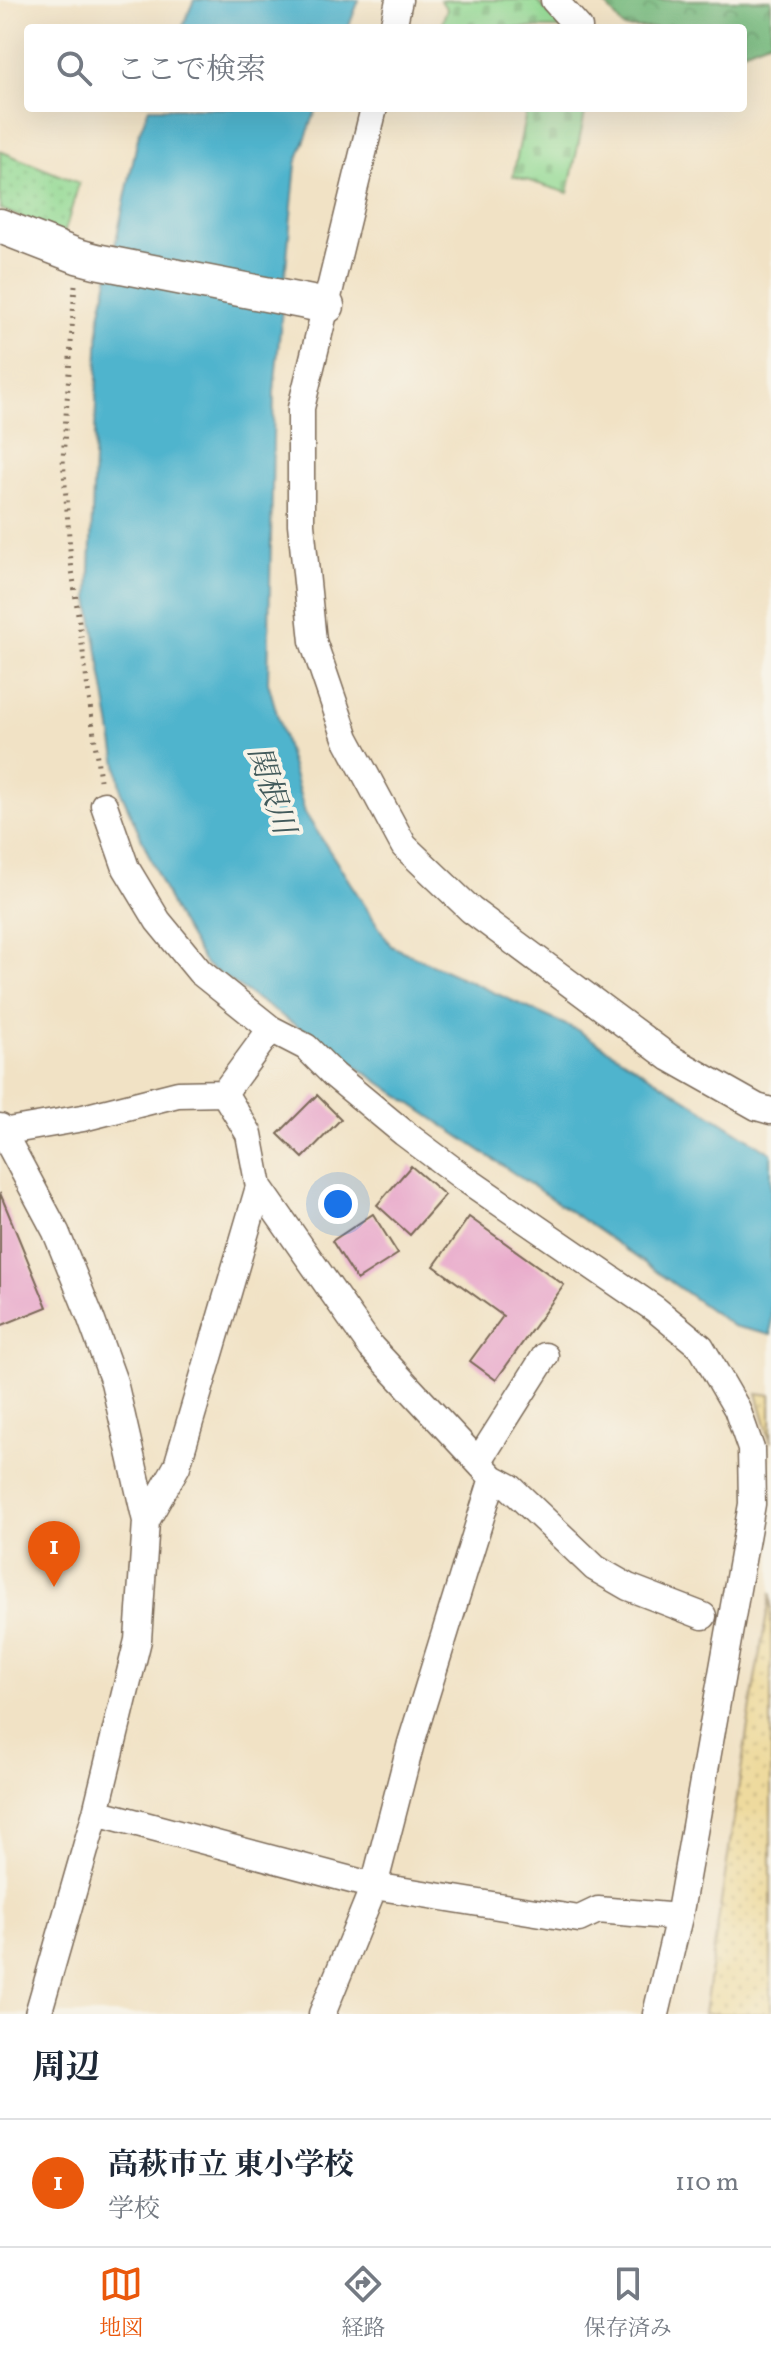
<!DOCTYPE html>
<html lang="ja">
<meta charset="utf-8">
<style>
body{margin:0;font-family:Vollkorn,"Noto Serif JP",serif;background:#f6f6f7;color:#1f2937}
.you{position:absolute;left:338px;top:1204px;width:28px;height:28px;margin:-20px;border:6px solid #fff;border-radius:50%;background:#1a73e8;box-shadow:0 0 0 12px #1a73e833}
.badge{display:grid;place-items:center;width:52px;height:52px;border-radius:50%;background:#ea580c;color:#fff;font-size:26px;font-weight:700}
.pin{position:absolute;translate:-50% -66px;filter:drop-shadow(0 2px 4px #0008)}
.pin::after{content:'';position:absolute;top:42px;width:28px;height:24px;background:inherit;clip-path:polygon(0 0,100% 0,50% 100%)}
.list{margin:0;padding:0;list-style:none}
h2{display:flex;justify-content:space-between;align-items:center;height:104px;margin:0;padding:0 32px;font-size:34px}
h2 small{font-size:26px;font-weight:400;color:#747a83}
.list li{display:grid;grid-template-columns:52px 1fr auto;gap:24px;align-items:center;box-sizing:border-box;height:128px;padding:0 32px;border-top:2px solid #e0e1e3}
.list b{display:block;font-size:30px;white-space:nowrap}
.list p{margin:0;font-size:26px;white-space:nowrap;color:#747a83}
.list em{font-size:26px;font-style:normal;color:#747a83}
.icon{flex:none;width:44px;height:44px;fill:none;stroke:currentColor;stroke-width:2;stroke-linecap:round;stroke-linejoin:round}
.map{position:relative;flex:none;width:771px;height:2014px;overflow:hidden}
.search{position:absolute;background:#fff;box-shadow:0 8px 32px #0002;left:24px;right:24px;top:24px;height:88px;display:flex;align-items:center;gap:20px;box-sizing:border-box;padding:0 28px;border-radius:8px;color:#747a83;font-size:30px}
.sheet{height:232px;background:#fff}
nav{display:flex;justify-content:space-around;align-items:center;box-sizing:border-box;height:112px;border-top:2px solid #e0e1e3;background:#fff;font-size:22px;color:#747a83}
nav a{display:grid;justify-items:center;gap:4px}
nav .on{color:#ea580c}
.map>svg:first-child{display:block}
.grass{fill:url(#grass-dots);stroke:#668258;stroke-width:2}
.forest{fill:url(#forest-crowns);stroke:#58724e;stroke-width:2}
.sand{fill:url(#sand-dots);stroke:#94825e;stroke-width:2}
.cemetery{fill:url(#cemetery-stones);stroke:#668258;stroke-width:2}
.water{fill:#4fb4cd;stroke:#456f76;stroke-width:2}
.building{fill:#e9accc}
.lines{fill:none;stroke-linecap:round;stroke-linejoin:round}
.minor-casing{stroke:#7b6a58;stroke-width:29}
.tertiary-casing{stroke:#7b6a58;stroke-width:37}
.path{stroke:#7b6a58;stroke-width:5;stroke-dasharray:2 6;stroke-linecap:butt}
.minor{stroke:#fff;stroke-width:26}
.tertiary{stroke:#fff;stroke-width:34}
.labels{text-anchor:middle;stroke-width:8;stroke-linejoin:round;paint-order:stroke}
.water-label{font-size:30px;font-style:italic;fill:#425a5b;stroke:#f7f3e8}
</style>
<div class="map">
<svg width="771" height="2014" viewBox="0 0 771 2014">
<defs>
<pattern id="grass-dots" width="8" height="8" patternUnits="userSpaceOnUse" patternTransform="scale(2)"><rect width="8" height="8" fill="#92d993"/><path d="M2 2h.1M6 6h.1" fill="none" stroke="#7fba7e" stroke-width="1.8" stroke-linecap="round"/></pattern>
<pattern id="forest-crowns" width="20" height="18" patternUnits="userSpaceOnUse" patternTransform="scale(2)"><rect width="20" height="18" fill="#75b97d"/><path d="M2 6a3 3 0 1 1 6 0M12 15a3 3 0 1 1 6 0" fill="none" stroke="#619766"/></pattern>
<pattern id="sand-dots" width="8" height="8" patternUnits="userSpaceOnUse" patternTransform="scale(2)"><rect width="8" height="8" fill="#eeda9e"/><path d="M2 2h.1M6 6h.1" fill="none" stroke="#cdbb88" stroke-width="1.8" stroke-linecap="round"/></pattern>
<pattern id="cemetery-stones" width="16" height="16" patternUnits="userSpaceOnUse" patternTransform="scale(2)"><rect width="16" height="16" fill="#92d993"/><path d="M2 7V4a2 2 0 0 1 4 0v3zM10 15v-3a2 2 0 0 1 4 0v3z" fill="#7fba7e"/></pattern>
</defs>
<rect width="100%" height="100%" fill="#f7f3e8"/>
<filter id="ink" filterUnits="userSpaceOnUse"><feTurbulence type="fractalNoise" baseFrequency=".0125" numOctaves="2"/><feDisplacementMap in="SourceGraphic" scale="16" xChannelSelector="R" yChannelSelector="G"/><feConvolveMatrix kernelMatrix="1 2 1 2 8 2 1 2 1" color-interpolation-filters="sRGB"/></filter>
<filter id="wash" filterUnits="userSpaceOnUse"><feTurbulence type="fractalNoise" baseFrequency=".006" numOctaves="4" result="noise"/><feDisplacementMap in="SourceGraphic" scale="32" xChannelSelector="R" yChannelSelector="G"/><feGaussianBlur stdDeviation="1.8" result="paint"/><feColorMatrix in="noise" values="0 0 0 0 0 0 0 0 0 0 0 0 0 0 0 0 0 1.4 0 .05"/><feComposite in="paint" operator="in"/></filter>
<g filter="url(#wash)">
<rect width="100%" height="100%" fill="#f1e2c5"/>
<!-- grass -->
<path class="grass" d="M0,151L79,183L64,234L0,209Z"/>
<!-- forest -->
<path class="forest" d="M602,0H771V40L743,51V28H624Z"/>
<!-- sand -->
<path class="sand" d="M757,1393L771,1395V1442Z
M771,1593V2014H704L755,1679Z"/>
<!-- cemetery -->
<path class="cemetery" d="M440,0H536L563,28H440L447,9Z
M527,108H586L568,193L513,176Z"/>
<!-- water -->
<path class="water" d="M194,0H359L348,28H182Z
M149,108H317L296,164L274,392L268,682L305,813L391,946L577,1030L771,1153V1335L733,1326L602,1233L205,964L174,912L122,794L89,599L99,321L139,133Z"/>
<g id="blocks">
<!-- building -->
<path class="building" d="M317,1095L341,1119L303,1158L278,1134Z
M411,1166L445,1195L410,1235L377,1205Z
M0,1193L47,1307L0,1326Z
M373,1214L398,1254L357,1280L332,1241Z
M469,1217L564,1285L496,1380L470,1361L503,1316L434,1266Z"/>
</g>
</g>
<g filter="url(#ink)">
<use href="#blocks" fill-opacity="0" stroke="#7b6a58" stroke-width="2"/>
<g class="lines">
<defs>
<path id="minor" d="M554,0L579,28
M393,28L399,0
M374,108L301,408V524L313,641L346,738L404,846L471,910L670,1058L757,1107L771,1111
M104,805L126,868L158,921L200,972L271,1029L306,1047L334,1075L404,1133L464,1178L655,1309L701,1347L737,1409L751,1449L752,1504L679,1917L656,2014
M0,1127L56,1232L90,1316L114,1382L146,1521L138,1640L96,1812L38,2014
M2,1132L83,1118L178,1094L224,1093
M259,1187L371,1347L493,1478L510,1487L595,1568L628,1587L703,1616
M478,1462L545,1356
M146,1521L177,1466L259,1187L249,1134L224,1093L271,1029
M96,1812L374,1886L579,1919L598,1910L679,1917
M322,2014L374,1886L411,1743L493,1478"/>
<path id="tertiary" d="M0,226L77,256L96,261L327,306"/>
</defs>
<!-- minor casing -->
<use href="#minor" class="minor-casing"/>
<!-- tertiary casing -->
<use href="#tertiary" class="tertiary-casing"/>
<!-- path -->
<path class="path" d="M75,285L63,459L71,562L100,780"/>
<!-- minor -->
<use href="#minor" class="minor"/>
<!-- tertiary -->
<use href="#tertiary" class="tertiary"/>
</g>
</g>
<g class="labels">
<!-- water labels -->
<g class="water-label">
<text transform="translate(272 790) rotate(72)" y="10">関根川</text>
</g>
</g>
</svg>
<div class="you"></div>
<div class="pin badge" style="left:54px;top:1587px">1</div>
<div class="search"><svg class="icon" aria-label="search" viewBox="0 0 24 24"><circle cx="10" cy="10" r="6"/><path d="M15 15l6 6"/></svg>ここで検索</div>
</div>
<section class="sheet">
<h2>周辺<small></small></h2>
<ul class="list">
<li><span class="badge">1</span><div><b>高萩市立 東小学校</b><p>学校</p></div><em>110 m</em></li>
</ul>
</section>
<nav>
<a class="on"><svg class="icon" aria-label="map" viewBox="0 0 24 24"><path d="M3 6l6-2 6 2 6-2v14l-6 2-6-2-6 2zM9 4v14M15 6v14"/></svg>地図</a>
<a><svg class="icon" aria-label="directions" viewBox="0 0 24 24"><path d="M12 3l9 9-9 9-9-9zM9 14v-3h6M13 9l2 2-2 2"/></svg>経路</a>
<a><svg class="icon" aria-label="saved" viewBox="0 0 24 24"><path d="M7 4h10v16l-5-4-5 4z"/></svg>保存済み</a>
</nav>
